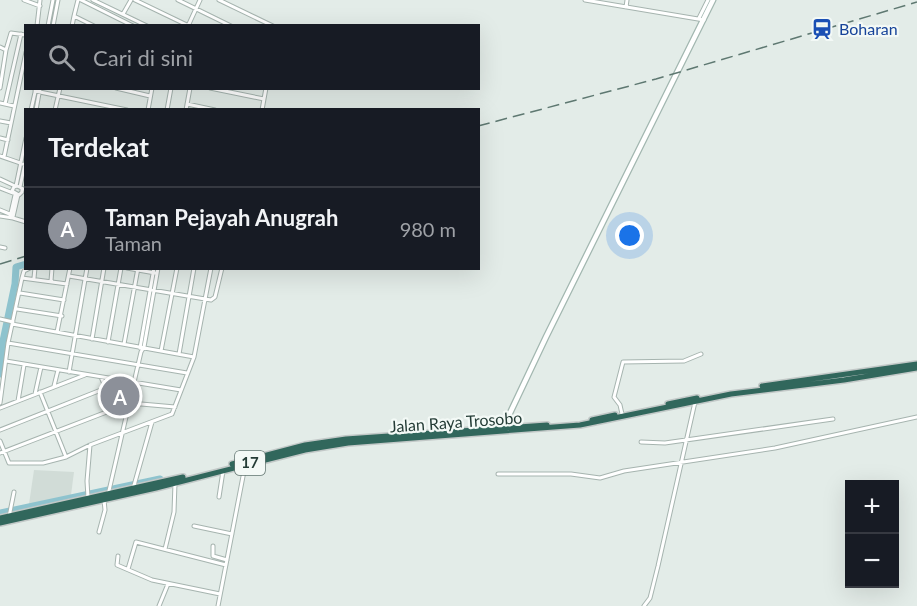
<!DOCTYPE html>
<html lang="id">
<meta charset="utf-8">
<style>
body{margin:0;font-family:Lato,sans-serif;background:#242831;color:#f1f3f6}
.controls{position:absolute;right:18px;bottom:18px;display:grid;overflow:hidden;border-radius:0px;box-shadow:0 6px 24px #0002}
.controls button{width:54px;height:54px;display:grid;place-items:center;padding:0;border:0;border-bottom:2px solid #363941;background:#171b24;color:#f1f3f6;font:30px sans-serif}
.you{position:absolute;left:630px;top:236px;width:21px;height:21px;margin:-15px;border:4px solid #fff;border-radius:50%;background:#1a73e8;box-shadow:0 0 0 9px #1a73e833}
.badge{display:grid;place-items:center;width:39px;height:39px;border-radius:50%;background:#8c9099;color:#fff;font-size:20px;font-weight:700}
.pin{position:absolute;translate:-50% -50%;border:3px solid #fff;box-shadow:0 2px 6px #0006}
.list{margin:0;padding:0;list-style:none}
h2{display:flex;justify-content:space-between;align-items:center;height:78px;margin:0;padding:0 24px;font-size:26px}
h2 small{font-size:20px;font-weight:400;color:#9ea1a6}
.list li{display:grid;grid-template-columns:39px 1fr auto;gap:18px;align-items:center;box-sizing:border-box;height:84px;padding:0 24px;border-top:2px solid #363941}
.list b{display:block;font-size:22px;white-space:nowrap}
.list p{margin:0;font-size:20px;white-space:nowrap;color:#9ea1a6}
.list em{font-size:20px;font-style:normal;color:#9ea1a6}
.icon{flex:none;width:33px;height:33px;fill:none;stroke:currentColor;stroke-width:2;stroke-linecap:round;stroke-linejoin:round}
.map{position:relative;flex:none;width:917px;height:606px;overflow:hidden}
.search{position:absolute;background:#171b24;box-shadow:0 6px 24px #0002;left:24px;top:24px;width:456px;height:66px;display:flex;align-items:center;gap:15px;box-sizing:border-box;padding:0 21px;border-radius:0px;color:#9ea1a6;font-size:22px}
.panel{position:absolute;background:#171b24;box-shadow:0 6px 24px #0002;left:24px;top:108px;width:456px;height:162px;border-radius:0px}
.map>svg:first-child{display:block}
.built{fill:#d1dcd7}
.green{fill:#bddcc6}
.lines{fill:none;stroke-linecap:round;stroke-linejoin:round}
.river{stroke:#8ec3ce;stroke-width:7}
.street-casing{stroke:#a6b4af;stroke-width:5}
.secondary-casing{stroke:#a2b7b0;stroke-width:7}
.highway-casing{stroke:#c2c8c7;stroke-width:8}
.street{stroke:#fff;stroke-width:3}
.secondary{stroke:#fff;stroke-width:4.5}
.highway{stroke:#31675c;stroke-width:5}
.rail{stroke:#5e7871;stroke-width:1.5;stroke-dasharray:12 6;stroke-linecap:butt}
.labels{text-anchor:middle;stroke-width:4.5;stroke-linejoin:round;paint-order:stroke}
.shield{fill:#f3f9f6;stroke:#627570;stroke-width:1.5}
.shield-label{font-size:15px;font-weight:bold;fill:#243c36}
.transit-label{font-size:16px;fill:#164399;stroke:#f3f9f6;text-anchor:start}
.street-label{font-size:16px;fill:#243c36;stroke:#f3f9f6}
</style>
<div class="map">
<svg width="917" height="606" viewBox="0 0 917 606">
<rect width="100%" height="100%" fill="#e3ece8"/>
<!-- built -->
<path class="built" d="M34,470L74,472L71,495L29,504Z"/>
<!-- green -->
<path class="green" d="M101,377L134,382L130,403L115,410Z"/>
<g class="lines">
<!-- river -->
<path class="river" d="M0,374L3,341L15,284L16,267L26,264
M0,513L160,479"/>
<defs>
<path id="street" d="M24,0L40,6
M78,0L74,16L94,26
M81,0L133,26
M93,0L147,26
M135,0L189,26
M178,0L231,26
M219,0L273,26
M585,0L704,20
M626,7L627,0
M123,14L131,0
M699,18L708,0
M37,26L40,0
M48,26L53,0
M53,26L58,0
M72,26L74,16
M188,26L200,0
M0,47L6,50L0,88
M6,50L11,33L26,35
M116,88L150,96
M210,88L264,99
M35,91L127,110
M0,103L14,106
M5,104L21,34
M187,104L215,110
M31,110L36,88
M36,110L40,88
M55,110L60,88
M148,110L152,88
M167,110L171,88
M186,110L190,88
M262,110L266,88
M0,121L11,123
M0,138L8,140
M0,156L26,165
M4,157L26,52
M0,179L15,186
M16,186L26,138
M20,187L26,159
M0,188L13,193
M22,189V192L19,195L12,191L14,187L17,186L26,190
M0,210L12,215
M0,216L13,218L26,222
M10,217L15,195
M13,217L18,195
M0,247L5,248
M127,268L155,273
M69,276L211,300L215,297L222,268
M22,278L67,284
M34,278L35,268
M51,281L52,268
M20,293L64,300
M17,309L62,316
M0,319L13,322
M12,324L194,357
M57,332L70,268
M92,339L104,268
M108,342L121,268
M8,343L187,373
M124,344L138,268
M140,348L154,268
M161,351L177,268
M179,354L194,268
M6,361L181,390
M69,372L87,268
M101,377L115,410
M54,386L58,370
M40,392L66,457
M35,394L41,367
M18,401L24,365
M0,403L8,343L22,278L24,271L30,268
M0,408L85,375
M622,414L620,405L614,397L623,362L684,361L701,354
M0,430L106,388
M0,441L9,463H43L66,457L90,445L172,414L194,357L211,268
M641,442L665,443L833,419
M0,453L130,403L175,407
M498,474H571L600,478L624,471L775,448L917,417
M133,489L152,422
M108,495L141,352L144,347L158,268
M219,497L223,471
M88,498L87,481L90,445
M9,517L14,492
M194,526L232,534
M99,532L105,510L104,500
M213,546V556L227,560
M165,549L174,512L175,483
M118,556L117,565L152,580L220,594
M128,569L136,542L226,565
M159,606L168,584
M218,606L245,466
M644,606L650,598L658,566L695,402"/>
<path id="secondary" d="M505,429L510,413L546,337L713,0"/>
<path id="highway" d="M762,386L917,364
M668,404L697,398
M592,420L615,415
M232,464L305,445L346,439L547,425
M0,518L183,477
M0,523L156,488L305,450L348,443L580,425L731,394L844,380L917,368"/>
</defs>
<!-- street casing -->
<use href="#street" class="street-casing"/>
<!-- secondary casing -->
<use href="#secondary" class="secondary-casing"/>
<!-- highway casing -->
<use href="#highway" class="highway-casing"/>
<!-- street -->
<use href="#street" class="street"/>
<!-- secondary -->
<use href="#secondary" class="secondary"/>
<!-- highway -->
<use href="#highway" class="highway"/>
<!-- rail -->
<path class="rail" d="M478,126L656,79L917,2
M0,264L26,256"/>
</g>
<!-- icons -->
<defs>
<symbol id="station-bare" viewBox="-9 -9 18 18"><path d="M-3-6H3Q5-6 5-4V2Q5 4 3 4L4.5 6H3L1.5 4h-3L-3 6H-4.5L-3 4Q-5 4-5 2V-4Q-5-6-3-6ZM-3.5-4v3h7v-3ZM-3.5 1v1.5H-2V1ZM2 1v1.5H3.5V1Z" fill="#1a4fb4" stroke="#f3f9f6" stroke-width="2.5" paint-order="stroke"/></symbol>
</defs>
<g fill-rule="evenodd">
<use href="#station-bare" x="807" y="14" width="30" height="30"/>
</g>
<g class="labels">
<!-- shield labels -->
<rect class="shield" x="235" y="451" width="30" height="24" rx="4.5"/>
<g class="shield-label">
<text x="250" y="468">17</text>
</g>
<!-- transit labels -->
<g class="transit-label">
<text x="839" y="35">Boharan</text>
</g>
<!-- street labels -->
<g class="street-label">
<text transform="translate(456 422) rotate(-4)" y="6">Jalan Raya Trosobo</text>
</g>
</g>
</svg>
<div class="controls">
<button>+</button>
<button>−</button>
</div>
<div class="you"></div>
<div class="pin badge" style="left:120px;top:396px">A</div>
<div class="search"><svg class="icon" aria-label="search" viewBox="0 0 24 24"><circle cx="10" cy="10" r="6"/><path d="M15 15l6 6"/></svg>Cari di sini</div>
<section class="panel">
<h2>Terdekat<small></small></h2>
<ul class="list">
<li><span class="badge">A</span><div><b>Taman Pejayah Anugrah</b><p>Taman</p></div><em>980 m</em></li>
</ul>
</section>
</div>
